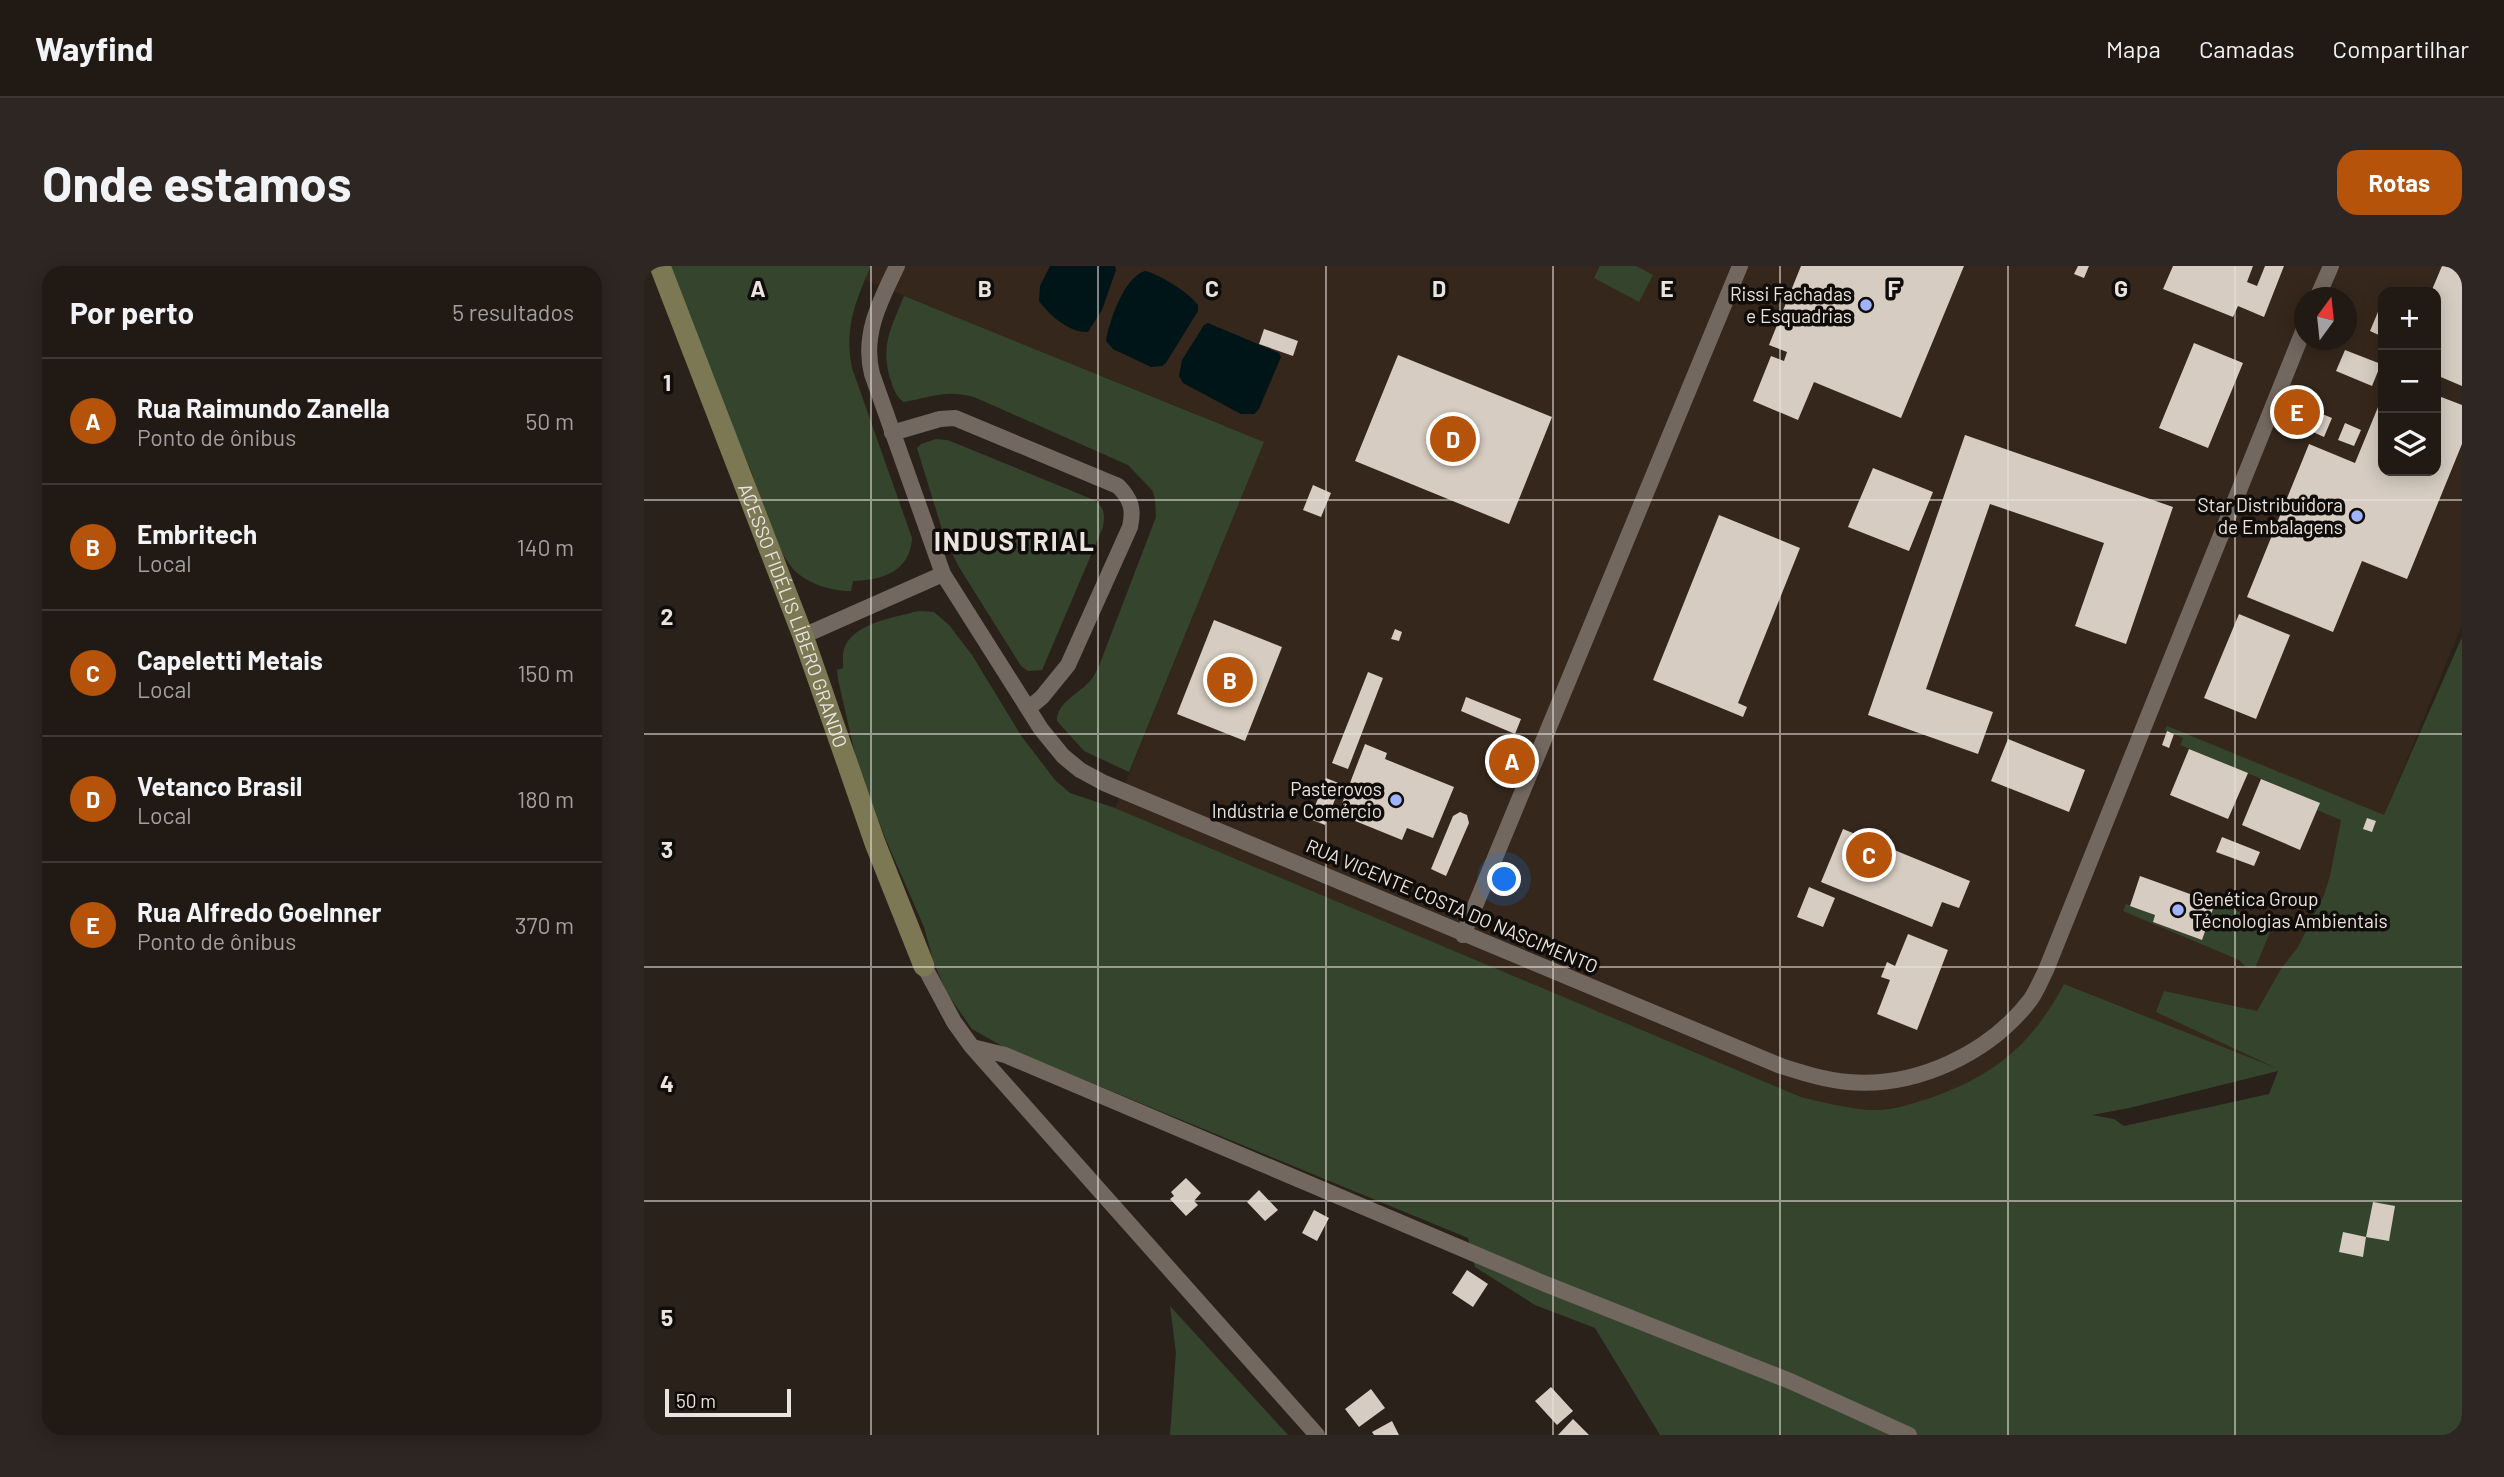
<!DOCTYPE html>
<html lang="pt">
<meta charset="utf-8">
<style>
body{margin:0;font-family:Barlow,sans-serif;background:#2d2622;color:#f1f3f6}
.controls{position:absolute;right:21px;top:21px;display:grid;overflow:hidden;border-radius:14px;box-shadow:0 4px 18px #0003}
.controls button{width:63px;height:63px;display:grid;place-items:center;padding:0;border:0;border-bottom:2px solid #3d3834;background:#201914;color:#f1f3f6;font:35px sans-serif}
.compass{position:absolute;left:1650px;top:21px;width:63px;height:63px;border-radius:50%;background:#201914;box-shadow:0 4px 18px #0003;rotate:15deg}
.scale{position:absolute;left:21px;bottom:18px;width:126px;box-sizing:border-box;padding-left:7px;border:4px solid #eae4e0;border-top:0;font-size:19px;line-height:24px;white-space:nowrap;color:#eae4e0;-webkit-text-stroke:5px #0f0c09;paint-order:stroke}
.you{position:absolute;left:861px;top:614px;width:24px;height:24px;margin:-18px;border:5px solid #fff;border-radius:50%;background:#1a73e8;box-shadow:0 0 0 10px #1a73e833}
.badge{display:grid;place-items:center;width:46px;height:46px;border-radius:50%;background:#b45309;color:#fff;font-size:23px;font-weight:700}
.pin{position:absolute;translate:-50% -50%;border:4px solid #fff;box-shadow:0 2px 7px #0006}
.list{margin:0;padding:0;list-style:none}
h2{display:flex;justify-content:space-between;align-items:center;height:91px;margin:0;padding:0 28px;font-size:30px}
h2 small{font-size:23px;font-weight:400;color:#a2a0a0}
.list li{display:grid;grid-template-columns:46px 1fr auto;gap:21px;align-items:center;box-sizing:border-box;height:126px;padding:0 28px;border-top:2px solid #3d3834}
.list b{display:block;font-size:26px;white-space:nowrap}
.list p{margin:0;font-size:23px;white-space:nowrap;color:#a2a0a0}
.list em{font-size:23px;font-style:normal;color:#a2a0a0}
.icon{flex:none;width:38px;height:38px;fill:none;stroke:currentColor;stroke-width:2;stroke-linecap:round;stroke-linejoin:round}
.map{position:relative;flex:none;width:1818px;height:1169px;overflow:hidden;border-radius:21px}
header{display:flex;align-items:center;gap:42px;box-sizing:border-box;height:98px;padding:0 35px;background:#201914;border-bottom:2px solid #3d3834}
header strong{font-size:33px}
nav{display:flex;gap:38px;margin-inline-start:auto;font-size:24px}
.intro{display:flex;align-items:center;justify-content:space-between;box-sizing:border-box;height:168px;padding:0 42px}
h1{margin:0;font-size:49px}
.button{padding:18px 32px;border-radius:21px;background:#b45309;color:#fff;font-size:24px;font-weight:700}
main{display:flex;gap:42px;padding:0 42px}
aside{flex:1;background:#201914;border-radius:21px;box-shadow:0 4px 18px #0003}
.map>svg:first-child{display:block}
.built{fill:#35271c;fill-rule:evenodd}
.green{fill:#35452d;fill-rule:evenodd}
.water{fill:#001518}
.building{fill:#d6ccc1}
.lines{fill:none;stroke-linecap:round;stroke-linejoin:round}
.street{stroke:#736860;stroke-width:16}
.secondary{stroke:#7b7853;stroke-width:21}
.grid{fill:none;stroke:#eae4e0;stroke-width:2;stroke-opacity:0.55}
.poi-dot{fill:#a0b3fd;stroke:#0f0c09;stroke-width:2.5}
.labels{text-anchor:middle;stroke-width:7;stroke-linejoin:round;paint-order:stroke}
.poi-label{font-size:19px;fill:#eae4e0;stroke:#0f0c09;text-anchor:end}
.street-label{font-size:19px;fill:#eae4e0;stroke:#0f0c09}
.district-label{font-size:26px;font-weight:bold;letter-spacing:2px;fill:#eae4e0;stroke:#0f0c09}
.grid-label{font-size:23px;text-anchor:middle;font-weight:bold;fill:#eae4e0;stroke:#0f0c09;stroke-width:7;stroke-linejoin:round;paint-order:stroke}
</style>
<header>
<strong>Wayfind</strong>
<nav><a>Mapa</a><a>Camadas</a><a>Compartilhar</a></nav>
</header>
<div class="intro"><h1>Onde estamos</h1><a class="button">Rotas</a></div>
<main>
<aside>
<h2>Por perto<small>5 resultados</small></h2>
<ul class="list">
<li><span class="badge">A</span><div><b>Rua Raimundo Zanella</b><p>Ponto de ônibus</p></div><em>50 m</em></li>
<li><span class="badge">B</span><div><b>Embritech</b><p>Local</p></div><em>140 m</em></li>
<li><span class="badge">C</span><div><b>Capeletti Metais</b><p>Local</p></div><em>150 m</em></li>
<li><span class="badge">D</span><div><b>Vetanco Brasil</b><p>Local</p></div><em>180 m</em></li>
<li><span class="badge">E</span><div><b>Rua Alfredo Goelnner</b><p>Ponto de ônibus</p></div><em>370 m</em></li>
</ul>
</aside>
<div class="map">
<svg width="1818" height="1169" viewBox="0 0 1818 1169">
<rect width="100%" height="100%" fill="#2a211a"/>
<!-- built -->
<path class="built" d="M227,0H1818V359L1636,804L1420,718L1404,747L1385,771L1353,801L1311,823L1270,838L1234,844L1201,842L1157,831L471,542L620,176L221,14ZM1739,26H1792V205H1739ZM1660,32H1702V74H1660Z"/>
<!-- green -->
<path class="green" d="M27,0H227C211,36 200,62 208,102L268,272C266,306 238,314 209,315L207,325C188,325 163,318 149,303C128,277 117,236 107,205C99,185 89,166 81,146C62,97 45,49 27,0Z
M956,0H992L1009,9L995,36L950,12Z
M260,30L620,176L485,506L440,485L413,455C412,437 436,427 446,415C450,411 452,405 455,400L512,251L511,233L508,224L484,199L330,131C298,123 288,132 259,136C251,129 249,121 246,112C236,79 248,60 260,30Z
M292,173L303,174L316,179L450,234C461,242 461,248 459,261L398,404L384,405L377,400L315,301L301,273L273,182L277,178Z
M275,345L290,346L305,359L328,389L378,471L411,514L426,527L471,542L1157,831C1182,837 1205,843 1231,844C1250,844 1271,837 1289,831C1352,808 1388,778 1420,718L1632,802L1512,746L1520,725L1613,745L1637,703L1654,681L1680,629L1686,610L1697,554L1673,544L1675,537L1536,479L1539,472L1521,464L1523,460L1740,549L1818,371V1169H1016L951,1062L891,1039L831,1001L824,972L358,780L328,763L302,726L289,694L280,661L242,574L213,497L194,413L193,404L199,402C199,395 198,387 201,380C213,356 252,351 275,345ZM1634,805L1625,828L1480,860L1470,853L1448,849L1485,842Z
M1571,637L1629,659L1611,702L1602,701L1595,694L1479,645L1482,638L1511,649L1509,656L1558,674Z
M526,1040L644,1169H526L532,1087Z"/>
<!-- water -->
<path class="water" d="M406,0H471L472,4L458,44L444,66C426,67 406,50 395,35L396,20Z
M501,5C515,8 546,27 554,39V45L522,97L518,100L507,101L469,83L462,75C465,56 480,11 501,5Z
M564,57L635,87L637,91L615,143L610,148H597L539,117L535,110L538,94L560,59Z"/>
<!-- building -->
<path class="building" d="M1157,0H1320L1257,152L1170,116L1154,154L1109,135L1127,90L1140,95L1143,86L1125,79Z
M1434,0H1445L1440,12L1430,8Z
M1529,0H1609L1603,16L1613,20L1621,0H1640L1620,51L1594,40L1589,51L1519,23Z
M1798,0H1818V120L1792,109V26H1787Z
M1736,41L1739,43V71L1726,65Z
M620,63L654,75L649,90L615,78Z
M1550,77L1599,97L1564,182L1515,162Z
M1701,84L1737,98L1728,120L1692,105Z
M754,89L908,151L865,258L711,195Z
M1739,129V205H1792V129L1818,139V178L1763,313L1718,295L1689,366L1603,331L1665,178L1711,197Z
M1666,143L1688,152L1680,171L1658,161Z
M1701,157L1717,164L1710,180L1694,174Z
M1321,169L1529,241L1482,378L1431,360L1460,277L1346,238L1282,423L1349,446L1334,488L1224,449Z
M1229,202L1289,226L1265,285L1204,261Z
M669,219L687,227L677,251L659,244Z
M1075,249L1156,282L1094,437L1103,441L1099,451L1009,414Z
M1595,348L1646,369L1612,453L1560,432Z
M570,354L638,381L601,475L533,448Z
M751,363L758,366L755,375L747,373Z
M724,406L739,412L704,503L688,497Z
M822,431L877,453L871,468L817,445Z
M1523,465L1530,468L1525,482L1518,479Z
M1364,473L1441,504L1425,546L1347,515Z
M721,478L743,487L741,493L810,521L789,572L763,562L758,574L694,548Z
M1545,483L1604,507L1584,553L1526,529Z
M682,512L697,518L681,559L666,553Z
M1617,513L1676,537L1656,584L1598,559Z
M816,546L823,549L825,557L802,610L787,603L809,550Z
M1723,552L1732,555L1728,566L1719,563Z
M1199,563L1326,615L1315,642L1298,636L1288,661L1177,616Z
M1578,571L1616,586L1610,600L1572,586Z
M1496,610L1571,637L1558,674L1509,656L1511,649L1486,640Z
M1165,621L1191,632L1179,661L1153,651Z
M1264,668L1304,684L1273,764L1233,748L1246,714L1237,711L1243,696L1251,700Z
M542,912L557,927L550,935L554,939L542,950L526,933L530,930L527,926Z
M615,924L634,944L621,955L603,936Z
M1729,936L1751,940L1745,975L1722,971Z
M670,944L685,952L673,975L658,967Z
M1699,966L1722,971L1719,991L1695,986Z
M823,1004L844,1018L829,1041L808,1027Z
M907,1121L929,1145L913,1159L891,1135Z
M727,1123L741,1142L715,1161L701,1143Z
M929,1153L945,1169H914Z
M748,1155L755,1169H730L728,1166Z"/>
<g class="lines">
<!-- street -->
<path class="street" d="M253,0C236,35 218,69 228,108L299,308L397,463L419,490L436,504L460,517L1137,800C1159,807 1181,814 1204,816C1273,822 1346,787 1387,733C1393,724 1397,714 1402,704L1660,63
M1673,32L1687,0
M248,167L296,153L311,152L474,220C487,233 490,243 486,261L424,399L398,431L385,442
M159,370L299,308
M819,669L1096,0
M280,700L310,756L328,781L673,1169
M328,781L361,789L899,1017L1146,1115L1265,1169"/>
<!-- secondary -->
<path class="secondary" id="s1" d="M16,0L159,370L231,577L280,700"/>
</g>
<!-- grid -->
<path class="grid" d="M227,0V1169M454,0V1169M682,0V1169M909,0V1169M1136,0V1169M1364,0V1169M1591,0V1169M0,234H1818M0,468H1818M0,701H1818M0,935H1818"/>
<!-- markers -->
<g class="poi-dot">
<circle cx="1222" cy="39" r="7"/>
<circle cx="1713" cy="250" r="7"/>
<circle cx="752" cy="534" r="7"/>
<circle cx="1534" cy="644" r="7"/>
</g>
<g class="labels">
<!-- poi labels -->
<g class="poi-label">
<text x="1208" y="35">Rissi Fachadas<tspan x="1208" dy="22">e Esquadrias</tspan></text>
<text x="1699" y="246">Star Distribuidora<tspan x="1699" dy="22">de Embalagens</tspan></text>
<text x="738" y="530">Pasterovos<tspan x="738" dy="22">Indústria e Comércio</tspan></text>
<text x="1548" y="640" text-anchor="start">Genética Group<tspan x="1548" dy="22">Técnologias Ambientais</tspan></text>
</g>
<!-- street labels -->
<g class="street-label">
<text dy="7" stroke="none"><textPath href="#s1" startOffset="374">ACESSO FIDÉLIS LÍBERO GRANDO</textPath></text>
<text transform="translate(808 640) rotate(23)" y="7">RUA VICENTE COSTA DO NASCIMENTO</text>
</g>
<!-- district labels -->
<g class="district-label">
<text x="371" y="285">INDUSTRIAL</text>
</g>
</g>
<g class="grid-label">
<text x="114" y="31">A</text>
<text x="341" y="31">B</text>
<text x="568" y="31">C</text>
<text x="795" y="31">D</text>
<text x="1023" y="31">E</text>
<text x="1250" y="31">F</text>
<text x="1477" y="31">G</text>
<text x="23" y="125">1</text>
<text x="23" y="359">2</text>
<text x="23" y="592">3</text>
<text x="23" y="826">4</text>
<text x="23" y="1060">5</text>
</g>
</svg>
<div class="controls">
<button>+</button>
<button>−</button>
<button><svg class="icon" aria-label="layers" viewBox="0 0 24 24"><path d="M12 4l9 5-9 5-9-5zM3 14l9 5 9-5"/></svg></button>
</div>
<svg class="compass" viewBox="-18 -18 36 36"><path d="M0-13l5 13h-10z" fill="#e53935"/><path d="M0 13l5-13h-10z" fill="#a2a0a0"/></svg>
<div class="scale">50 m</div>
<div class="you"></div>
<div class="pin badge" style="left:868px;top:495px">A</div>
<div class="pin badge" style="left:586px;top:414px">B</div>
<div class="pin badge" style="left:1225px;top:589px">C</div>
<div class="pin badge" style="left:809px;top:173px">D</div>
<div class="pin badge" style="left:1653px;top:146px">E</div>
</div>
</main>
